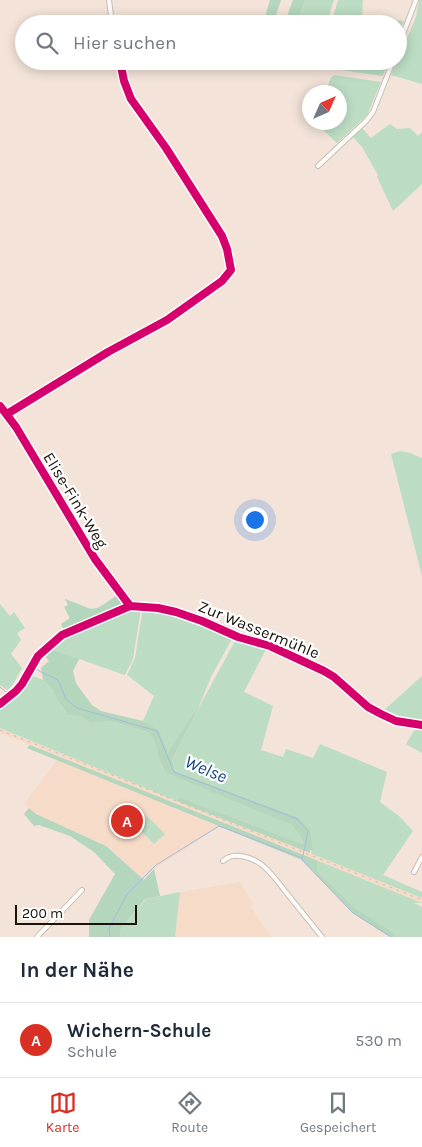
<!DOCTYPE html>
<html lang="de">
<meta charset="utf-8">
<style>
body{margin:0;font-family:Karla,sans-serif;background:#f6f6f7;color:#1f2937}
.compass{position:absolute;left:302px;top:85px;width:45px;height:45px;border-radius:50%;background:#fff;box-shadow:0 2px 12px #0003;rotate:45deg}
.scale{position:absolute;left:15px;bottom:12px;width:122px;box-sizing:border-box;padding-left:5px;border:2px solid #1b120a;border-top:0;font-size:14px;line-height:18px;white-space:nowrap;color:#1b120a;-webkit-text-stroke:4px #fff;paint-order:stroke}
.you{position:absolute;left:254px;top:519px;width:18px;height:18px;margin:-12px;border:4px solid #fff;border-radius:50%;background:#1a73e8;box-shadow:0 0 0 8px #1a73e833}
.badge{display:grid;place-items:center;width:32px;height:32px;border-radius:50%;background:#d93025;color:#fff;font-size:16px;font-weight:700}
.pin{position:absolute;translate:-50% -50%;border:2px solid #fff;box-shadow:0 1px 5px #0006}
.list{margin:0;padding:0;list-style:none}
h2{display:flex;justify-content:space-between;align-items:center;height:65px;margin:0;padding:0 20px;font-size:21px}
h2 small{font-size:16px;font-weight:400;color:#747a83}
.list li{display:grid;grid-template-columns:32px 1fr auto;gap:15px;align-items:center;box-sizing:border-box;height:75px;padding:0 20px;border-top:1px solid #e0e1e3}
.list b{display:block;font-size:19px;white-space:nowrap}
.list p{margin:0;font-size:16px;white-space:nowrap;color:#747a83}
.list em{font-size:16px;font-style:normal;color:#747a83}
.icon{flex:none;width:28px;height:28px;fill:none;stroke:currentColor;stroke-width:2;stroke-linecap:round;stroke-linejoin:round}
.map{position:relative;flex:none;width:422px;height:937px;overflow:hidden}
.search{position:absolute;background:#fff;box-shadow:0 2px 12px #0003;left:15px;right:15px;top:15px;height:55px;display:flex;align-items:center;gap:12px;box-sizing:border-box;padding:0 18px;border-radius:28px;color:#747a83;font-size:19px}
.sheet{height:140px;background:#fff}
nav{display:flex;justify-content:space-around;align-items:center;box-sizing:border-box;height:70px;border-top:1px solid #e0e1e3;background:#fff;font-size:14px;color:#747a83}
nav a{display:grid;justify-items:center;gap:2px}
nav .on{color:#d93025}
.map>svg:first-child{display:block}
.built{fill:#f6dcc8}
.green{fill:#bcdcc3}
.forest{fill:#b4d6bc}
.lines{fill:none;stroke-linecap:round;stroke-linejoin:round}
.stream{stroke:#a4bbde;stroke-width:1}
.minor-casing{stroke:#cabeb5;stroke-width:6}
.minor{stroke:#fdfbf9;stroke-width:4}
.rail{stroke:#c3bebc;stroke-width:1;stroke-dasharray:2.5 5;stroke-linecap:butt}
.cycleway-casing{stroke:#fff;stroke-width:11}
.cycleway{stroke:#d6006c;stroke-width:8}
.labels{text-anchor:middle;stroke-width:4.5;stroke-linejoin:round;paint-order:stroke}
.street-label{font-size:16px;fill:#1b120a;stroke:#fff}
.water-label{font-size:18px;font-style:italic;fill:#144889;stroke:#fff}
</style>
<div class="map">
<svg width="422" height="937" viewBox="0 0 422 937">
<rect width="100%" height="100%" fill="#f3e3d8"/>
<!-- built -->
<path class="built" d="M0,728L422,898V903L0,733Z
M57,760L219,827L157,867L144,880L106,846L36,814L24,804Z
M240,882L253,903L251,907L271,937H175L180,892Z"/>
<!-- green -->
<path class="green" d="M305,0H334L326,24H297Z
M338,0H363L362,18L404,21L398,33V24H331Z
M419,0H422V84L391,75L416,17Z
M320,61H388L383,76L319,67Z
M334,75L381,82L367,115L337,143L322,129L324,123L340,122V102L342,99L340,97V92H333L327,89L330,79Z
M390,124L397,129L410,128L418,136L422,132V184L393,211L377,177L378,175L362,147L352,136L362,128L371,138Z
M400,451L410,453L422,458V576L391,454Z
M0,604L10,616L14,612L25,628L17,633L21,640L11,654L22,668L12,686L7,690L0,685Z
M143,608C180,611 201,624 233,637L211,677L197,711L236,639L267,647L244,692L273,706L261,750L283,757L286,749L313,758L320,744L387,772L380,802L399,816L413,831L383,875L422,892V898L312,854L311,851L313,852L298,817L175,771L172,759L196,713L194,712L168,754L159,730L143,721L154,696L127,675L135,658Z
M141,609L133,659L125,675L50,649L55,643L130,610Z
M30,675L43,680L54,691V695L68,715L80,716L90,723L111,721L150,733L153,735L162,767L292,825L302,839L303,844L179,797L177,801L0,728V706L16,694Z
M422,676V723L397,718L382,712Z
M417,726L422,727V753L406,744Z
M147,816L165,834L154,844L136,826Z
M316,860L422,903H414L422,907V937H397L393,932L354,907L318,872L317,863Z
M180,892L175,937H120L121,929L146,899Z"/>
<!-- forest -->
<path class="forest" d="M270,0H281L276,15L286,19L293,0H305L297,24H263Z
M117,595L127,604L65,632L61,624L70,618L64,607L68,605L65,599C95,609 89,616 117,595Z
M50,649L79,659L73,671L76,683L83,693L92,705L101,711L143,721L159,730L168,753L194,712L196,713L172,759L175,771L298,817L310,831L313,852L310,850V853L177,801L179,797L303,844L302,839L292,825L167,773C156,761 158,741 150,733L111,721L90,723L80,716L68,715L54,695V691L43,680L41,668L49,661L45,656Z
M30,745L316,860L317,862L318,872L354,907L393,932L397,937H390L353,913L302,860L27,748Z
M29,808L36,814L106,846L144,880L154,869L160,896L145,899L121,929L120,937H89V920L115,874L94,852L70,836L39,825L34,826L24,814Z"/>
<g class="lines">
<!-- stream -->
<path class="stream" d="M0,687L6,692C18,688 22,672 30,663L39,671L58,680L66,699L77,708L157,731L174,772L297,819L308,831L302,860L353,913L391,937
M110,937L109,929L127,894L156,865L219,826L302,858"/>
<defs>
<path id="minor" d="M109,0L112,24
M398,47L416,0
M318,166L366,121L373,112L393,61
M0,406L16,427L95,559L130,606
M7,414L108,352L167,320L222,281L231,270L227,249L222,236L166,148L131,99L124,81L120,61
M0,704L16,691L22,684L38,656L62,635L130,606L158,608L176,612L202,621L238,637L270,646L324,671L334,677L368,707L381,714L396,721L422,725
M223,861C233,851 252,857 262,865C271,872 278,882 285,891C298,907 310,922 322,937
M414,872L422,857
M37,937L82,890"/>
</defs>
<!-- minor casing -->
<use href="#minor" class="minor-casing"/>
<!-- minor -->
<use href="#minor" class="minor"/>
<!-- rail -->
<path class="rail" d="M0,730L422,900"/>
<defs>
<path id="cycleway" d="M0,406L16,427L95,559L130,606
M7,414L108,352L167,320L222,281L231,270L227,249L222,236L166,148L131,99L124,81L120,61
M0,704L16,691L22,684L38,656L62,635L130,606L158,608L176,612L202,621L238,637L270,646L324,671L334,677L368,707L381,714L396,721L422,725"/>
</defs>
<!-- cycleway casing -->
<use href="#cycleway" class="cycleway-casing"/>
<!-- cycleway -->
<use href="#cycleway" class="cycleway"/>
</g>
<g class="labels">
<!-- street labels -->
<g class="street-label">
<text transform="translate(76 500) rotate(59)" y="6">Elise-Fink-Weg</text>
<text transform="translate(259 629) rotate(22)" y="6">Zur Wassermühle</text>
</g>
<!-- water labels -->
<g class="water-label">
<text transform="translate(206 769) rotate(23)" y="6">Welse</text>
</g>
</g>
</svg>
<svg class="compass" viewBox="-18 -18 36 36"><path d="M0-13l5 13h-10z" fill="#e53935"/><path d="M0 13l5-13h-10z" fill="#747a83"/></svg>
<div class="scale">200 m</div>
<div class="you"></div>
<div class="pin badge" style="left:127px;top:821px">A</div>
<div class="search"><svg class="icon" aria-label="search" viewBox="0 0 24 24"><circle cx="10" cy="10" r="6"/><path d="M15 15l6 6"/></svg>Hier suchen</div>
</div>
<section class="sheet">
<h2>In der Nähe<small></small></h2>
<ul class="list">
<li><span class="badge">A</span><div><b>Wichern-Schule</b><p>Schule</p></div><em>530 m</em></li>
</ul>
</section>
<nav>
<a class="on"><svg class="icon" aria-label="map" viewBox="0 0 24 24"><path d="M3 6l6-2 6 2 6-2v14l-6 2-6-2-6 2zM9 4v14M15 6v14"/></svg>Karte</a>
<a><svg class="icon" aria-label="directions" viewBox="0 0 24 24"><path d="M12 3l9 9-9 9-9-9zM9 14v-3h6M13 9l2 2-2 2"/></svg>Route</a>
<a><svg class="icon" aria-label="saved" viewBox="0 0 24 24"><path d="M7 4h10v16l-5-4-5 4z"/></svg>Gespeichert</a>
</nav>
